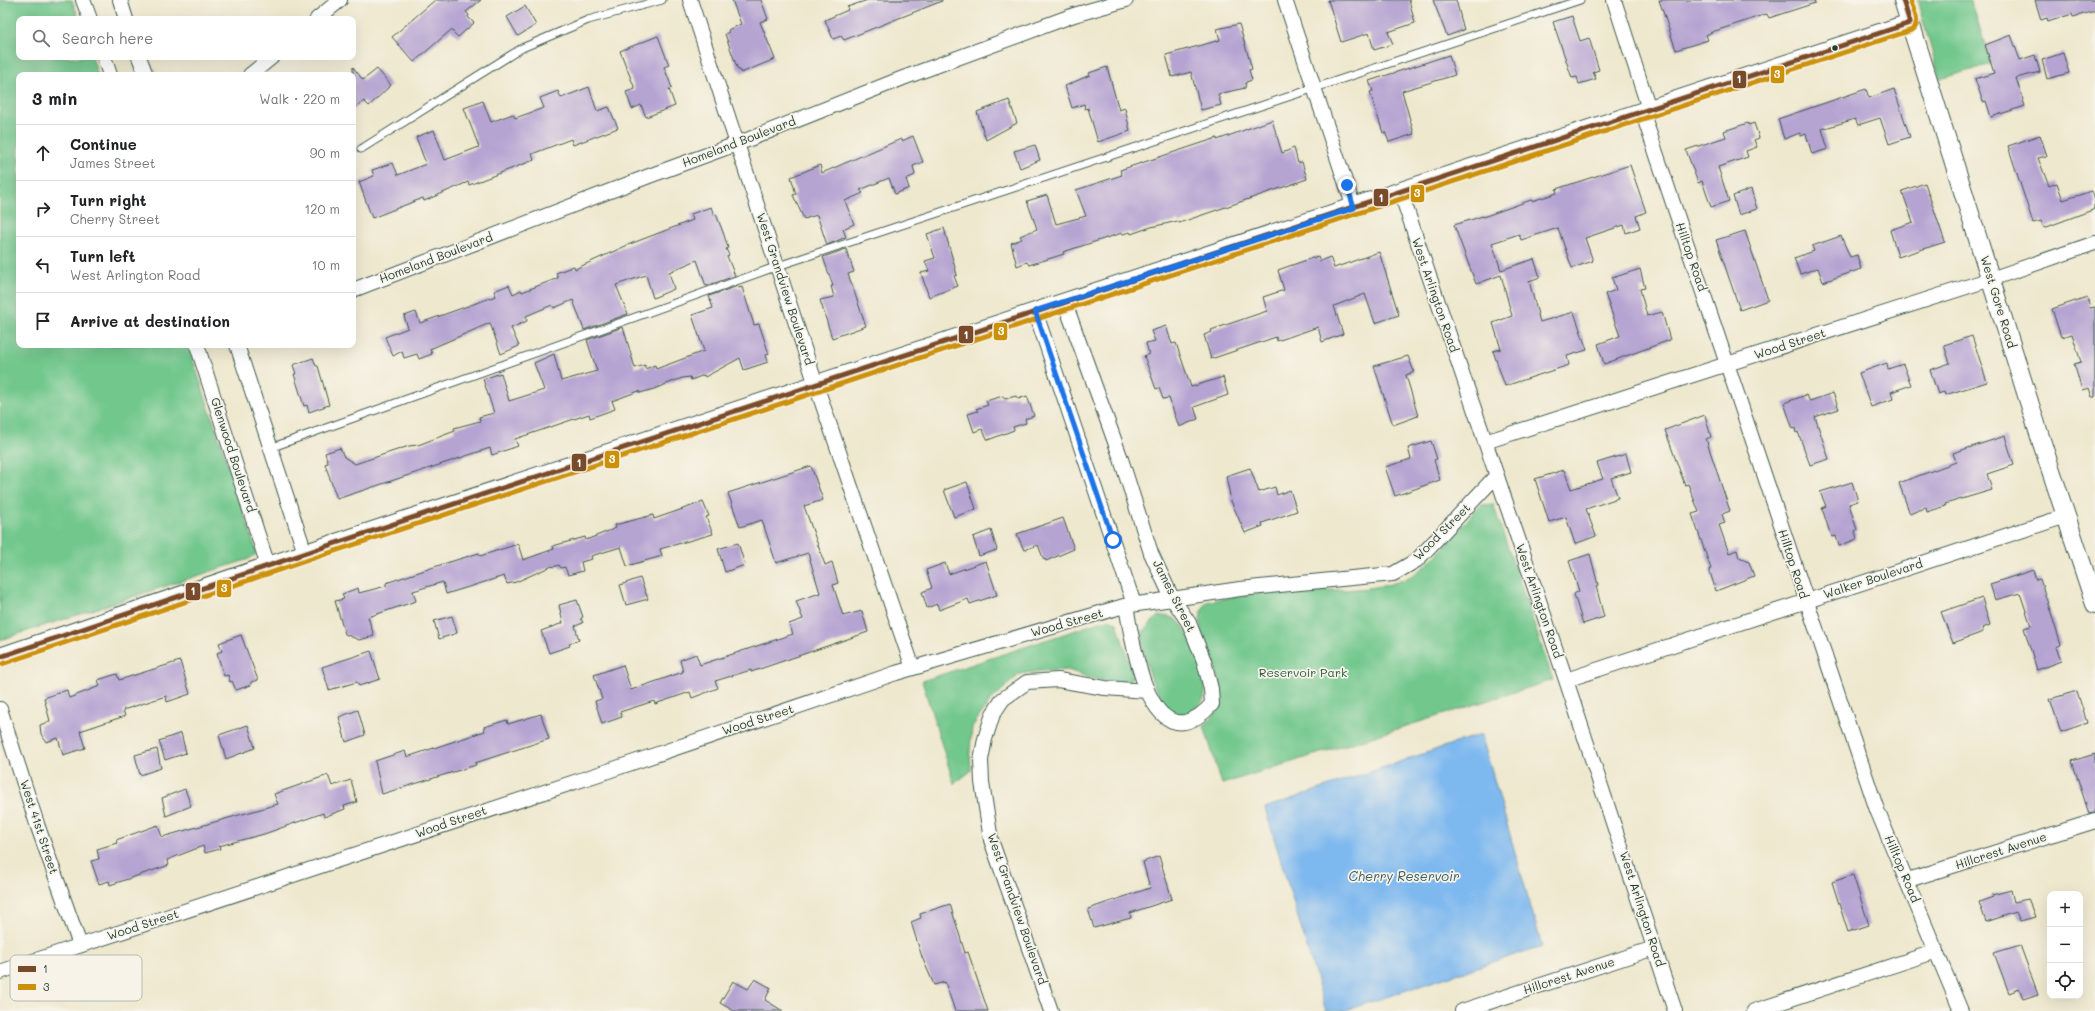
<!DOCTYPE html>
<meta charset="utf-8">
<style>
body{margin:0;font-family:Mali,sans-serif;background:#f2f2f2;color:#202124}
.controls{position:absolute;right:12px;bottom:12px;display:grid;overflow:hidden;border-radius:8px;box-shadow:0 4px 16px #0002}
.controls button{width:36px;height:36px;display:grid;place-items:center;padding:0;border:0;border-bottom:1px solid #e0e0e0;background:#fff;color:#202124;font:20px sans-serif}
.stop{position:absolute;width:12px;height:12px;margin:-9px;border:3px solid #1a73e8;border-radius:50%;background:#fff}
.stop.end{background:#1a73e8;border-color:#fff;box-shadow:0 1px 4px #0008}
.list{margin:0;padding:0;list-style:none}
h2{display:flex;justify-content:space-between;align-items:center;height:52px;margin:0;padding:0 16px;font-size:17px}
h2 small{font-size:13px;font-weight:400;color:#757577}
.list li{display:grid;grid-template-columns:26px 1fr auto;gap:12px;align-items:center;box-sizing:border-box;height:56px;padding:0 16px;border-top:1px solid #e0e0e0}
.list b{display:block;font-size:15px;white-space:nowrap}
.list p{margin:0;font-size:13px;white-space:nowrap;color:#757577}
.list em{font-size:13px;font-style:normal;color:#757577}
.icon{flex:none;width:22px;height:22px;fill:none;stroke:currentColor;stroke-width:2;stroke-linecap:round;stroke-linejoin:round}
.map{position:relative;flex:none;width:2095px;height:1011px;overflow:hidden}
.search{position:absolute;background:#fff;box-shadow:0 4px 16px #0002;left:16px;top:16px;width:340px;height:44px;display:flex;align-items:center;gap:10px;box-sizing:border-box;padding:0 14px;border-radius:8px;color:#757577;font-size:15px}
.panel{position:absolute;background:#fff;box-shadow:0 4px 16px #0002;left:16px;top:72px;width:340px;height:276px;border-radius:8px}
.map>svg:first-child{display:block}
.green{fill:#71c78c;stroke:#488260}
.water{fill:#7db8ef;stroke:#4e7a92}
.building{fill:#b5a3d2}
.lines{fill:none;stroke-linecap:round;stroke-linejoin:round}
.service-casing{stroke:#3e574b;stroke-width:9}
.minor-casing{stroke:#3e574b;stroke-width:16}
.tertiary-casing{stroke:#3e574b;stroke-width:20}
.service{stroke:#fff;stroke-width:7}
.minor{stroke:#fff;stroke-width:14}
.tertiary{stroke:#fff;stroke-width:18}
.bus-1-casing{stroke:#f7f3e8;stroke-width:8}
.bus-2-casing{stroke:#f7f3e8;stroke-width:8}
.bus-1{stroke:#7a4b2a;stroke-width:5}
.bus-2{stroke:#cc910a;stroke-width:5}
.route{stroke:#1a73e8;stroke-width:5}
.bus-dot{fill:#1f3d34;stroke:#f7f3e8;stroke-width:1.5}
.labels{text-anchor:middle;stroke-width:3.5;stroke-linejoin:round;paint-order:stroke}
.street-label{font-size:12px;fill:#1f3d34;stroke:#f7f3e8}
.park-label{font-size:12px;fill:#2f5946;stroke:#f7f3e8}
.water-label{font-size:13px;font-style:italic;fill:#365c63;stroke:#f7f3e8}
.key{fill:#f7f3e8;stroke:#b6bcb2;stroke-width:1}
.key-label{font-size:11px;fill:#1f3d34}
.line-badge{stroke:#f7f3e8;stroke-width:1.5}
.badge-label{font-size:11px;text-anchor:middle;font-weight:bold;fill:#fff}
</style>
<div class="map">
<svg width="2095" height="1011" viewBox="0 0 2095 1011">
<rect width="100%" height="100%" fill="#f7f3e8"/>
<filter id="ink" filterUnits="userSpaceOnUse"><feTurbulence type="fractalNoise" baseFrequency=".025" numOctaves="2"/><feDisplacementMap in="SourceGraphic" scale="8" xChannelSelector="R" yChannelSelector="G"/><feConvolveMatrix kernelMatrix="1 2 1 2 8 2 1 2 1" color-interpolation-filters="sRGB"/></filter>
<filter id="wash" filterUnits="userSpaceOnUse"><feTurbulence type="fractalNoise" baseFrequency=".012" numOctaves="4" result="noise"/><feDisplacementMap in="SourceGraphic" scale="16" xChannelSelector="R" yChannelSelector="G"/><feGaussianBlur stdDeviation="0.9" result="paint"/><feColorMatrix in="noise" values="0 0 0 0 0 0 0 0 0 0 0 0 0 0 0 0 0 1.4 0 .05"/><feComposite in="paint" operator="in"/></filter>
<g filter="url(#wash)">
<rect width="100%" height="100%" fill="#eee8ce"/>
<!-- green -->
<path class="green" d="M0,0H72L79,19H19V57H92L98,75H19V345H188L256,550L255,555L249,559L0,640Z
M1917,0H1971L1991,64L1940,79Z
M1493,504L1553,680L1222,784L1204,726C1211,719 1219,711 1221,701C1227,670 1184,628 1207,602C1227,598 1247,594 1267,592C1307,588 1370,595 1405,579C1435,565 1458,528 1481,505Z
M1158,616C1165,616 1172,616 1178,621C1190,630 1208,680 1205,694C1203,704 1197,710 1189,716L1171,713L1165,707L1152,681L1142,647L1143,631Z
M1109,619L1117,623L1133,675L1129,681L1118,682L1094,679L1068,670L1039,671L1020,674L991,700L972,727L970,751L971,771L954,784L922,681Z"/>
<!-- water -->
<path class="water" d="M1481,734L1542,946L1343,1011H1326L1265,808Z"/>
<g id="blocks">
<!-- building -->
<path class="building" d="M435,0H481L466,12L469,15L468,17L474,23L458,37L451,30L414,62L392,37Z
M732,0H761L768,19L760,22L775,59L741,73L740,70H738L725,34L729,32L728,30L741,24Z
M868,0H942V1L844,40L841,36L833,39L825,20L848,10L847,7Z
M1328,0H1409L1415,23L1388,32L1393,44L1374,50L1369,33L1341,42Z
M1433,0H1456L1464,30L1447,36Z
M1659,0H1814L1815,3L1769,18L1767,14L1712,32L1706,35L1708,40L1676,50Z
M2035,0H2095V11L2073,17L2072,14L2048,22L2047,18L2041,20Z
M525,6L536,25L518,36L507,17Z
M1572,16L1580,41L1589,38L1599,70L1593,72L1596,79L1579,84L1577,77L1572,78L1553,22Z
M1239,24L1252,69L1249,70L1252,80L1246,82L1245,88L1218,94L1221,105L1201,110L1191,72L1172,77L1166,55L1220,40L1217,29Z
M2011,35L2020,60L2035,55L2040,72L2016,78L2025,106L1991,117L1986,101L1983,102L1975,79L1994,73L1985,45Z
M658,36L669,65L664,67L672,88L669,89L675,106L646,117L641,105L632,109L626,92L635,89L620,51Z
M2063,53L2069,73L2047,79L2042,60Z
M1449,55L1455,75L1402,91L1414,134L1389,142L1385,132L1383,133L1370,92L1373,91L1369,81Z
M353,67L363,80L377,69L391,85L369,106L364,101L353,110Z
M1107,67L1119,110L1125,108L1130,131L1098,142L1088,108L1085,109L1084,104L1072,108L1065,86L1090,75L1089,73Z
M589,87L597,111L609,107L618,128L573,145L571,139L532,154L534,160L469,185L468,182L424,201L423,198L372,218L359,182L374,176L372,170L393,163L398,175L426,164L416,137L434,130L445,160L479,147L464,108L483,101L491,122L513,114L515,118L544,108L540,98L558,91L561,98Z
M1866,89L1869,98L1894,89L1910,137L1889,144L1880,118L1858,125L1855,119L1822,129L1828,149L1812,154L1806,134L1801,136L1800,133L1784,139L1778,119Z
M1009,100L1017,123L986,140L977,112Z
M1272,120L1282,153L1294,148L1298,163L1302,162L1307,179L1179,223L1178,221L1151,227L1131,234L1130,232L1123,234L1122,233L1063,252L1064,254L1029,265L1027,262L1017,266L1011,243L1022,239L1020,236L1037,229L1027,201L1047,195L1056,224L1086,216L1076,190L1122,175L1120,170L1217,138V140Z
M1748,123L1749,125L1754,123L1759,138L1754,140L1757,147L1746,151L1748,157L1718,167L1729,201L1711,207L1702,181L1698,183L1686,150L1726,137L1724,131Z
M2040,135L2047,156L2038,158L2049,186L2057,183L2063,200L2092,191L2095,200V209L2044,228L2041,221L2033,223L2008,146Z
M913,136L923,162L913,166L915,175L906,179L909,188L895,194L889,178L860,190L863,193L845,201L854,224L843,229L846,237L827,245L817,215L804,219L793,195L796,194L791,177L820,165L822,173L901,139L902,141Z
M1035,145L1040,160L1020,168L1014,151Z
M1630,165L1646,212L1636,216L1640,228L1626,233L1624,225L1585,238L1593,261L1572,268L1558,228L1521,240L1519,234L1492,243L1501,270L1534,259L1540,277L1529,281L1540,322L1574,312L1587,350L1567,356L1569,365L1505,386L1493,351L1501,349L1493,323L1512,316L1501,275L1476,284L1454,225L1483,216V217L1531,200L1532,201L1557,193L1556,189Z
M1925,183L1945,242L1898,257L1890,230L1913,222L1902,191Z
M1751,189L1757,209L1739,215L1733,196Z
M711,207L714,215L716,214L724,235L728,248L726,249L729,255L727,256L735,276L706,286L697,260L669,272L674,289L653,298L646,275L616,285L628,314L584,330L573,300L554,308L552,305L526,316L527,321L511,328L519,346L501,354L490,323L430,349L432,354L419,359L417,354L404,358L402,351L393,356L385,337L408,328L404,316L416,312L420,323L496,296L494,291L509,285L513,294L521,290L522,292L558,278L556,273L574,266L575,269L630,244L693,220L691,214Z
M944,228L957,275L954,276L958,286L929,297L921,273L929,271L925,261L935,258L927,234Z
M1745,231L1768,300L1740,310L1716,240Z
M1841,236L1850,257L1857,255L1861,269L1823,282L1818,268L1800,274L1794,258L1814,251L1812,246Z
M846,249L854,272L848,274L866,326L832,338L820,300L834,297L831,286H833L823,257Z
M1379,252L1399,315L1375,323L1365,294L1334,306L1343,334L1322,342L1318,327L1277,341L1276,337L1211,359L1204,335L1212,332L1211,330L1267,311L1263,297L1284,290L1278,270L1318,256L1320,261L1330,257L1334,268Z
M1640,269L1645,288L1640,289L1647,316L1662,312L1670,340L1604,364L1598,344L1620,336L1605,294L1616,290L1612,278Z
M738,286L739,288L742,287L754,325L759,324L769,354L766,355L768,362L744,370L740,358L705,377L704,375L691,380L690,377L682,378L654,389L640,393L639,391L612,401L615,409L590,418L589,414L515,439L518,446L492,455L490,448L337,499L325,464L328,463L325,453L340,448L344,457L355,464L409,446L418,445L455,431L454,428L480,421L479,417L494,413L483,379L501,373L509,401L544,390L534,363L554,354L561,381L597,371L587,340L623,327L635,368L645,365V369L655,365L656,369L704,351L692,315L713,308L709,296Z
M2087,297L2090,308L2095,307V397H2092L2089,388L2082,390L2074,364L2081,362L2072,334L2061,337L2052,309Z
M1166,326L1172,344L1176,343L1191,387L1223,377L1228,395L1194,407L1198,419L1179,427L1169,398L1163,399L1159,388L1156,389L1144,356L1149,354L1146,343L1155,341L1151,331Z
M1972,336L1987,382L1945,395L1944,392L1938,394L1930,370L1950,363L1944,345Z
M1408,356L1414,372L1406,375L1418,416L1393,425L1374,366Z
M313,358L316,366H318L329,405L309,412L307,405L304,406L294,374H296L293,365Z
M1887,363L1888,369L1903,364L1911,385L1891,392L1893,399L1871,407L1859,373Z
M1833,393L1839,409L1815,417L1829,459L1810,465L1798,432L1796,433L1795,428L1793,429L1784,403L1806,395L1810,401Z
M1003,396L1005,399L1016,396L1018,399L1027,396L1034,416L1025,419L1026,423L1013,427L1014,430L988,440L982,429L974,432L968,414L978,411L976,409L988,405L986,401Z
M1705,415L1711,437L1706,439L1730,511L1722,514L1725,523L1719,525L1729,553L1737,550L1739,558L1749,562L1754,576L1716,591L1709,569H1711L1692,514L1699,512L1688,484L1685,485L1665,430Z
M2005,436L2014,465L1987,474L1992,490L1945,504L1946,506L1927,512L1926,507L1910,514L1899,483L1956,462L1953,453Z
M1431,441L1437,459L1434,460L1440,480L1395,496L1385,467L1411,459L1408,448Z
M1626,454L1631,472L1611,478L1618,498L1586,509L1596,536L1575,544L1566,517L1549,522L1535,479L1564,470L1571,489L1603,479L1597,463Z
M811,466L823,500L804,506L825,565L832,562L838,583L833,585L843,616L862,611L868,632L751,672V670L715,681L718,688L692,698L690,692L655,704L654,701L620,712L622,717L602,724L595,701L602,699L594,675L623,665L631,690L683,672L680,660L696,654L700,665L793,634L789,624L803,619L796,601L820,593L808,553L776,563L762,520L740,527L728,493Z
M1250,468L1259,492L1275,487L1277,495L1290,490L1297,511L1262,523L1263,526L1245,533L1231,501L1226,476Z
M967,482L976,509L954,517L944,490Z
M1852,482L1858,501L1849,504L1857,530L1855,531L1857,539L1839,546L1836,536L1833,537L1829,530L1822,508L1826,506L1820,492Z
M703,502L709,516L706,517L713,534L660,549L662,556L627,566L621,547L591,556L592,559L581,562L583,571L568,575L565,567L561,568L559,565L553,567L552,566L516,582L507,584L504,576L446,594L443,582L413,591L416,601L368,617L374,636L359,640L345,634L340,618L335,601L344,599L342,594L358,588L359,593L386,586V583L443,564L479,553L480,556L518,544L523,560L554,549L553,546L585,537L586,540L616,528L615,525L653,515L654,519Z
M1063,518L1074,549L1046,561L1045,559L1044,560L1038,545L1024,550L1017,534Z
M991,530L997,550L979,556L973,537Z
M738,543L745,565L725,572L718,549Z
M1590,554L1598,585L1596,586L1604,617L1583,624L1574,594L1579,591L1569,561Z
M986,561L997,595L970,604L968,599L939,610L937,604L927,608L922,592L932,588L926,570L945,563L949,574Z
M2033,570L2036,580L2040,579L2061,645L2056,647L2061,661L2037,670L2024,628L2031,626L2020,593L1995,600L1990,584Z
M640,578L648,599L626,605L620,585Z
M1982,598L1990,625L1982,628L1983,632L1953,643L1941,612Z
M577,600L583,617L581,618L583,623L575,626L579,640L569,644L570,646L549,653L541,631L563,623L559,605Z
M452,616L457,633L439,639L434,621Z
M241,635L258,680L251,682V685L236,690L232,681L230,682L228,675L224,676L217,653L222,651L219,643Z
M371,651L380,679L359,686L357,682L329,690L322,667Z
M180,661L190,694L167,702L166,696L123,710L125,716L80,731L85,748L63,755L58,738L46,742L41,734L40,725L50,721L44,698L67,690L69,698L100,686L98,680L117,674L119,680Z
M2077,691L2087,723L2061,732L2050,699Z
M358,710L365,735L346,742L339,717Z
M541,714L549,739L475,763L476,765L382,794L375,761L405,751L407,757L485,731L484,727L507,720L508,724Z
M248,725L255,748L226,759L219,735Z
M181,733L186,753L165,760L159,741Z
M157,749L161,768L140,775L135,755Z
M2095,754V813L2089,814L2072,761Z
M328,775L332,786L351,780L357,802L344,806L345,809L324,817L323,813L264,834L219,846L220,849L205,853L203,846L167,860L169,865L110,885L109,881L99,884L91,861L99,859L97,849L117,843L116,840L158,825L162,837L278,804L274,794Z
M185,789L191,806L166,816L162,798Z
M1159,856L1172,899L1130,913L1131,918L1094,928L1088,909L1150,888L1143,862Z
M1853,875L1869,925L1848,932L1832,882Z
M2011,890L2014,902L2028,899L2035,917L2020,921L2016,912L1986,922L1979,902L1993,897L1992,895Z
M950,904L965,953L968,952L988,1011H955L945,982L934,985L922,957L911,922L921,918L920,914Z
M2020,945L2038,994L2023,999L2019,989L2009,993L1994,953Z
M755,979L771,988L765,1000L783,1011H734L720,1003L733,981L748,989Z"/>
</g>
</g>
<g filter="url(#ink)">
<use href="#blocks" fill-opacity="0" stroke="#3e574b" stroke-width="1"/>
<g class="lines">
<defs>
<path id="service" d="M361,149L522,48L588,20L662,0
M270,448L778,266L1580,0"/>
<path id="minor" d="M83,0L90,19
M120,0L126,19
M690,0L816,385L913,668
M1285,0L1354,208
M1614,0L1649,109
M317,19L340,0
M104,57L110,75
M139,57L146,75
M250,75L272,57
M1642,111L1877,810L1961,1011
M1401,193L1566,680L1675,1011
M353,290L649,176L742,142L903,78L1074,15L1126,0
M1065,303L1120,456L1151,553L1172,598L1189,623L1204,661L1211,689L1212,704C1204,713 1196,720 1185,722C1144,729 1131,633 1126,606
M1035,311L1134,604
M197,345L268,566
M237,345L305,553
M1485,442L1991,279L2095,243
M1566,680L2066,516
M0,709L38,827L80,945
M1908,880L2095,821
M0,972L608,771L896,673L1124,606L1240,589L1393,574L1417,560L1497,475
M1051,1011L991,840L982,782L981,760L985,739L993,714L1003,699L1027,682L1058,680L1105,688L1147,691
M1462,1011L1654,948
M1754,1011L1937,951"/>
<path id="tertiary" d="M1903,0L2041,440L2095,604
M0,657L327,546L1910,23"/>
</defs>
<!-- service casing -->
<use href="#service" class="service-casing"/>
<!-- minor casing -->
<use href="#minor" class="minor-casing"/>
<!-- tertiary casing -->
<use href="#tertiary" class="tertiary-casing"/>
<!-- service -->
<use href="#service" class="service"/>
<!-- minor -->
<use href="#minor" class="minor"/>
<!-- tertiary -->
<use href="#tertiary" class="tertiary"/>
<defs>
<path id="bus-1" d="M0,657L327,546L1910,23L1903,0"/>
<path id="bus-2" d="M2,664L329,553L1912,30C1922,24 1913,9 1910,0"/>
</defs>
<!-- bus-1 casing -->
<use href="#bus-1" class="bus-1-casing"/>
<!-- bus-2 casing -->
<use href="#bus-2" class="bus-2-casing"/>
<!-- bus-1 -->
<use href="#bus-1" class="bus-1"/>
<!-- bus-2 -->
<use href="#bus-2" class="bus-2"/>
</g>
</g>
<g class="lines" filter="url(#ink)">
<!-- route -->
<path class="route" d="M1113,540L1035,311L1354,208L1347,185"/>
</g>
<!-- markers -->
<circle class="bus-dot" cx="1835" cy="48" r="3.5"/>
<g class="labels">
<!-- street labels -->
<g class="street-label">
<text transform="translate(739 142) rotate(-21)" y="4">Homeland Boulevard</text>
<text transform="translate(1691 257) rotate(71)" y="4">Hilltop Road</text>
<text transform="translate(436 258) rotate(-21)" y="4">Homeland Boulevard</text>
<text transform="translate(785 289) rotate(72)" y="4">West Grandview Boulevard</text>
<text transform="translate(1435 295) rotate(71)" y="4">West Arlington Road</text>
<text transform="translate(1998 302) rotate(73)" y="4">West Gore Road</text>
<text transform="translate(1790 344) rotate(-18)" y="4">Wood Street</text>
<text transform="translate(233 455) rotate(72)" y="4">Glenwood Boulevard</text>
<text transform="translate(1442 532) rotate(-45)" y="4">Wood Street</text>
<text transform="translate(1793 564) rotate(72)" y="4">Hilltop Road</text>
<text transform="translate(1873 579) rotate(-18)" y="4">Walker Boulevard</text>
<text transform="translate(1174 596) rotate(63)" y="4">James Street</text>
<text transform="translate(1539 601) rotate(71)" y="4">West Arlington Road</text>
<text transform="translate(1067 623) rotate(-16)" y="4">Wood Street</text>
<text transform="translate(758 720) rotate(-18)" y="4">Wood Street</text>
<text transform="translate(451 822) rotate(-19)" y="4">Wood Street</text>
<text transform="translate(39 827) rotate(72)" y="4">West 41st Street</text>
<text transform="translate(2001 851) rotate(-18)" y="4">Hillcrest Avenue</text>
<text transform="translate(1902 869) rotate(67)" y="4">Hilltop Road</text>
<text transform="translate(1017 909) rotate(71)" y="4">West Grandview Boulevard</text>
<text transform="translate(1642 909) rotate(72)" y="4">West Arlington Road</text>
<text transform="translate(143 925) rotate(-18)" y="4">Wood Street</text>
<text transform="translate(1569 976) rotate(-18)" y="4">Hillcrest Avenue</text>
</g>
<!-- park labels -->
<g class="park-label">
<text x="1303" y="677">Reservoir Park</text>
</g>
<!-- water labels -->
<g class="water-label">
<text x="1404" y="881">Cherry Reservoir</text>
</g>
</g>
<!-- legend -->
<rect x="10" y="955" width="132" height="46" rx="6" class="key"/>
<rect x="18" y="966" width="18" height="6" fill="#7a4b2a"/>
<rect x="18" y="984" width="18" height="6" fill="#cc910a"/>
<g class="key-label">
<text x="43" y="973">1</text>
<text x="43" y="991">3</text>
</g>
<g class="line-badge">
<rect x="1770" y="65" width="15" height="19" rx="4" fill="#cc910a"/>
<rect x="1732" y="70" width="15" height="19" rx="4" fill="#7a4b2a"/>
<rect x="1410" y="184" width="15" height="19" rx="4" fill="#cc910a"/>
<rect x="1373" y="188" width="16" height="19" rx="4" fill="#7a4b2a"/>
<rect x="993" y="322" width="15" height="19" rx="4" fill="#cc910a"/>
<rect x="958" y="325" width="16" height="19" rx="4" fill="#7a4b2a"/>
<rect x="604" y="450" width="16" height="19" rx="4" fill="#cc910a"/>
<rect x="571" y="453" width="16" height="19" rx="4" fill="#7a4b2a"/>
<rect x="216" y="579" width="16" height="19" rx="4" fill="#cc910a"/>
<rect x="185" y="582" width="16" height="19" rx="4" fill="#7a4b2a"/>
</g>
<g class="badge-label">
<text x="1777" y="78">3</text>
<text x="1739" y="83">1</text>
<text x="1417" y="197">3</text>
<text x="1381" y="202">1</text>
<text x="1001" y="335">3</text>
<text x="966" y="339">1</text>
<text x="612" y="463">3</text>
<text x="579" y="467">1</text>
<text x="224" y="592">3</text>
<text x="193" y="595">1</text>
</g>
</svg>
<div class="controls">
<button>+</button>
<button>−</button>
<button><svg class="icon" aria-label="locate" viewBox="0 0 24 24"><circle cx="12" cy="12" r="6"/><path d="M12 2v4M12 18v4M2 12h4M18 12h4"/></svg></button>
</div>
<div class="stop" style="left:1113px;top:540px"></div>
<div class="stop end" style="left:1347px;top:185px"></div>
<div class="search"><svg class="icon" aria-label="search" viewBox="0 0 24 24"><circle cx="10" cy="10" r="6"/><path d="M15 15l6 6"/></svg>Search here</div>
<section class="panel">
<h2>3 min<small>Walk · 220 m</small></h2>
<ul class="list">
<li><svg class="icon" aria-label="ahead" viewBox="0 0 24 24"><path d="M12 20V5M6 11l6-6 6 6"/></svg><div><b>Continue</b><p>James Street</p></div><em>90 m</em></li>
<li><svg class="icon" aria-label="right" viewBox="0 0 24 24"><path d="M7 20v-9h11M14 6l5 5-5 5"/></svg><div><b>Turn right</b><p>Cherry Street</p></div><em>120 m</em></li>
<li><svg class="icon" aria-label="left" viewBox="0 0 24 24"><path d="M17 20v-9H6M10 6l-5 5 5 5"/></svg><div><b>Turn left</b><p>West Arlington Road</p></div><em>10 m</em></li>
<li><svg class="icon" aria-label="arrive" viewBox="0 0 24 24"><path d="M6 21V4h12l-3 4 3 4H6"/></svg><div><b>Arrive at destination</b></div></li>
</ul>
</section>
</div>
